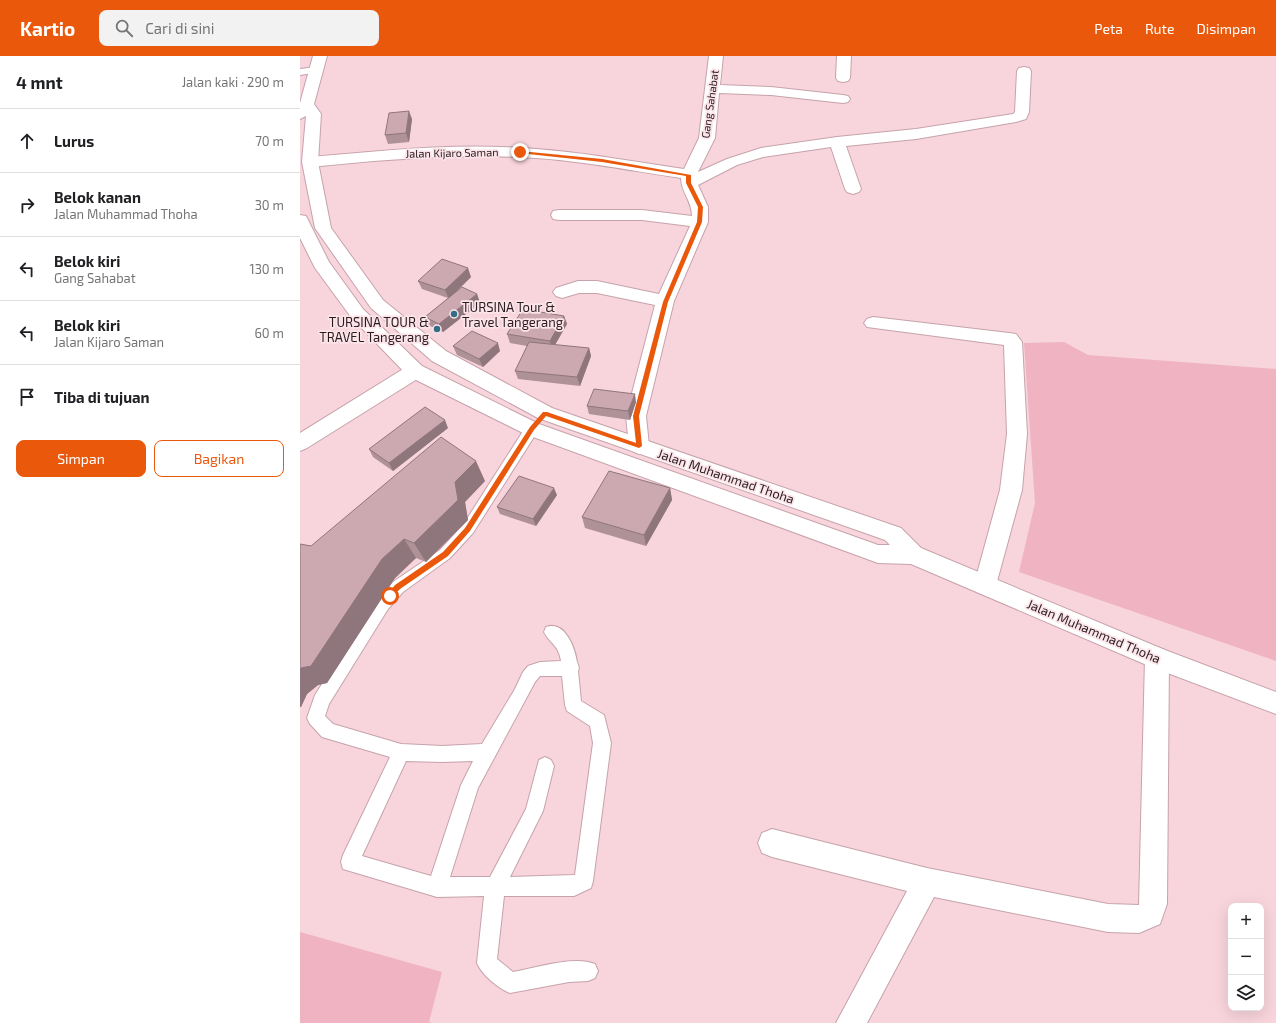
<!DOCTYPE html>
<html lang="id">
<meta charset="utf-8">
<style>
body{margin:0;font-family:"Exo 2",sans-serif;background:#f2f2f2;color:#202124}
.controls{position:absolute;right:12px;bottom:12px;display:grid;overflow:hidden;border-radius:8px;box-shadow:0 4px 16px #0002}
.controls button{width:36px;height:36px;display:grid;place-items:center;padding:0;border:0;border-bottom:1px solid #e0e0e0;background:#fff;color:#202124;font:20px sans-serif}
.stop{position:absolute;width:12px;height:12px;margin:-9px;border:3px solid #ea580c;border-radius:50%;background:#fff}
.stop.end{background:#ea580c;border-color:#fff;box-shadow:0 1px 4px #0008}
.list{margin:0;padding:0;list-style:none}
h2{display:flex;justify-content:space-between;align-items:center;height:52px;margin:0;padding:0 16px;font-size:17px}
h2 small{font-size:13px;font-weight:400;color:#757577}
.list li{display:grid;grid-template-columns:26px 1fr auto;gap:12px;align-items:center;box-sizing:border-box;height:64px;padding:0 16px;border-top:1px solid #e0e0e0}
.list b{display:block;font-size:15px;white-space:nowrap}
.list p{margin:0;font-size:13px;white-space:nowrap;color:#757577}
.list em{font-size:13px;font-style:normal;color:#757577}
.actions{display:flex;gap:8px;padding:12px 16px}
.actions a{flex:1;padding:9px 0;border:1px solid #ea580c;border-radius:8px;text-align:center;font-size:14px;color:#ea580c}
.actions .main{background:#ea580c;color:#fff}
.icon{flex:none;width:22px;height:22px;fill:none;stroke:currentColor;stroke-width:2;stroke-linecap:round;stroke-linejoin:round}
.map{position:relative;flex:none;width:976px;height:967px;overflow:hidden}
header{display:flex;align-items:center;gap:24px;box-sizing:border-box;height:56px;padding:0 20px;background:#ea580c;color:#fff}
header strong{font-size:19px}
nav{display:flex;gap:22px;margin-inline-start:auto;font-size:14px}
.search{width:280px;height:36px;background:#f2f2f2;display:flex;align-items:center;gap:10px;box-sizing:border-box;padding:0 14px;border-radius:8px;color:#757577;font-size:15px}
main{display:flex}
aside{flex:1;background:#fff}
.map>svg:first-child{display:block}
.green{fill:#efb3c1}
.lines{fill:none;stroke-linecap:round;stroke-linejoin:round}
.lane-casing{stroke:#c6a3ab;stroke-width:2}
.street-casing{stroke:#c6a3ab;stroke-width:2}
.secondary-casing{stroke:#c6a3ab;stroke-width:2}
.primary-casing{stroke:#c6a3ab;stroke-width:2}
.lane{fill:#fff;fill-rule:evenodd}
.street{fill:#fff;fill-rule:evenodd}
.secondary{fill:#fff;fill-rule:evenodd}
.primary{fill:#fff;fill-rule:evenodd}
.wall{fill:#af9198}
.shaded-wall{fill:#8f767c}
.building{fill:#cca9b1;stroke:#8f767c}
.route{fill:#ea580c}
.poi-dot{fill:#326f86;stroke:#fce5ea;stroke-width:1.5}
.labels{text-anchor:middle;stroke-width:3.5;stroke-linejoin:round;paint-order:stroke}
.far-street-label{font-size:11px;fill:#291c1f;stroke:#fce5ea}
.poi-label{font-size:13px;fill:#291c1f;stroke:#fce5ea;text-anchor:start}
.street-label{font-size:13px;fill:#291c1f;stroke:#fce5ea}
</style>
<header>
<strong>Kartio</strong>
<div class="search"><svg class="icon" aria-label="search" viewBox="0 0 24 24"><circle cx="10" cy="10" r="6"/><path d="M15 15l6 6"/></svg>Cari di sini</div>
<nav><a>Peta</a><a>Rute</a><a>Disimpan</a></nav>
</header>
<main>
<aside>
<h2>4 mnt<small>Jalan kaki · 290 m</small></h2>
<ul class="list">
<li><svg class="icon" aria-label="ahead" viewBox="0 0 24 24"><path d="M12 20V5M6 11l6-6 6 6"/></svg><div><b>Lurus</b></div><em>70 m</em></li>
<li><svg class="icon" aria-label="right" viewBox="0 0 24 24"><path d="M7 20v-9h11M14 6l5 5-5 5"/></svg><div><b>Belok kanan</b><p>Jalan Muhammad Thoha</p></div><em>30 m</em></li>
<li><svg class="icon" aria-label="left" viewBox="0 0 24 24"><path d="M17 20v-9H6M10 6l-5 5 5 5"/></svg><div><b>Belok kiri</b><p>Gang Sahabat</p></div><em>130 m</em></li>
<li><svg class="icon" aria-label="left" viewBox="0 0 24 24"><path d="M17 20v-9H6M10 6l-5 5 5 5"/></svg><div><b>Belok kiri</b><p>Jalan Kijaro Saman</p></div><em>60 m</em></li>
<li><svg class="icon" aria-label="arrive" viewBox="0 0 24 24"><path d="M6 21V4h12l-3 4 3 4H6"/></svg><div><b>Tiba di tujuan</b></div></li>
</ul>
<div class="actions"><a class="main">Simpan</a><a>Bagikan</a></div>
</aside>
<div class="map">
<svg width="976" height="967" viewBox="0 0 976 967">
<rect width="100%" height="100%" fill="#f8d4dc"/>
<!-- green -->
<path class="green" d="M764,286L788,299L976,313V605L719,516L735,447L724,287Z
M0,876L142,916L129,966L132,967H0Z"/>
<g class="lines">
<defs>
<path id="lane" d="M16,11L21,14L19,16L0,19V13Z
M232,368L237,369L239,373L173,477L150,502L103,536L88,553L29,648L25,660L33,668L101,688L142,690L182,688L215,633L223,616L228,610L240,606L261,605C259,589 250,588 244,576L246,571C265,564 275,592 277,606C278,610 280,611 278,615L281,645L304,659L311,687L293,825L291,832L274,840H204L197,903L213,916C235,912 275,899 295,908L298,915L295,922L288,925L269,926L210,937C198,932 182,919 177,907L184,840L137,841L43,813L41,806L43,799L90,701L22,681L10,668L7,662L15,639L76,543L93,526L140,494L163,469L227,369ZM262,620L265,649L267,655L290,670L293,687L275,819L210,821L243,755L254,710L251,704L245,701L239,704L226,753L190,821H150L178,732L235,626L240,620ZM106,705L142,706L173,705L161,729L131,820L62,800Z"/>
<path id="street" d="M409,0H423L420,29L471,31L543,39L548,40L550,43L548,46L543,47L471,39L419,37L415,82L398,116L427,103L461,92L537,81L616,73L713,58L715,56L717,15L719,12L724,11L729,12L731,15L729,56L726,63L716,66L616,83L546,90L561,133L559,136L553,138L547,136L545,133L531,91L463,101L437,109L398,129L408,151V166L374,245L346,360L349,390L346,395L339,398L332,395L329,390L326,360L355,249L297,237H279L262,242L256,240L253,236L256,232L278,225H297L359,238L390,170L342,164H259L253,163L251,159L253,155L259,154H342L392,160C392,145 381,136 381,122C327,114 273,103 219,101C149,98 79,104 10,111L5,109L2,106L5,103L10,101C80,95 151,87 222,92C276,95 330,105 384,113L399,82Z
M537,0H551L550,22L548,25L543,26L538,25L536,22Z
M573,261L709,277L716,278L722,286L727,378L722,434L696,529L693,536L685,539L677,536L674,529L700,434L707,378L704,289L567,271L564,267L567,263Z
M857,591L865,594L869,602L867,848L860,868L839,877L808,876L634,841L567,967H536L607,835L472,801L462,797L458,787L462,777L472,773L627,812L808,848L839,849L845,602L849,594Z"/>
<path id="secondary" d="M115,308L122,310L125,315L122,320L7,392L0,395V377L108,310Z"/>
<path id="primary" d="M13,0H27L14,48L21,58L18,106L31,172L83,244L146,295L252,352L601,472L621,492L865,594L976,636V658L849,610L611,508L578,507L225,378L108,320L51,261L15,212L0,182V159L6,160L29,206L63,253L122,310L239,368L578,489H590L585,484L238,362L132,305L71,252L15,172L2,106L6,60L0,63V47Z"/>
</defs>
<!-- lane casing -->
<use href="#lane" class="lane-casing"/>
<!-- street casing -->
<use href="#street" class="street-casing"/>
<!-- secondary casing -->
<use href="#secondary" class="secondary-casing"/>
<!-- primary casing -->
<use href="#primary" class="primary-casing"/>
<!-- lane -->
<use href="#lane" class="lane"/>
<!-- street -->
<use href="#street" class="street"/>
<!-- secondary -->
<use href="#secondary" class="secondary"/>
<!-- primary -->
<use href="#primary" class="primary"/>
</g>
<!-- wall -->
<path class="wall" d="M112,63L109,86L88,88L85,79Z
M171,221L152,239L177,238L180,247L143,276L128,269L125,261L148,242L122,233L118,225Z
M264,260L267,268L255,289L289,292L291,300L280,330L218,323L215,315L227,290L210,287L207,278Z
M153,290L200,295L183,311L157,299Z
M336,346L330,364L289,358L287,350Z
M148,372L93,415L73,401L69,393Z
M185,425L165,446L168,464L126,506L116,502L95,522L27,627L18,629L7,638L1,651H0V488L11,490Z
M370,432L372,444L346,490L285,472L282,461Z
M257,439L236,470L200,458L197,451Z"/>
<!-- shaded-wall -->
<path class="shaded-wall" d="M109,55L112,63L109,86L106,77Z
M168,212L171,221L149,243L145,234Z
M177,238L180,247L143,276L139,268Z
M264,260L267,268L252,294L250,285Z
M198,287L200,295L183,311L179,303Z
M289,292L291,300L280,330L277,321Z
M335,338L336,346L330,364L328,355Z
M145,364L148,372L93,415L89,407Z
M176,405L185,425L165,446L168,464L126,506L114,487L155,426Z
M254,432L257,439L236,470L233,463Z
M370,432L372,444L346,490L344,479Z
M104,483L116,502L95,522L27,627L18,629L7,638L1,651H0V613L82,503Z"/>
<!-- building -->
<path class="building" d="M109,55L106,77L85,79L89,57Z
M142,203L168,212L145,234L118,225Z
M162,231L177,238L139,268L125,261Z
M223,253L264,260L250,285L207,278Z
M172,275L198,287L179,303L153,290Z
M229,286L289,292L277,321L215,315Z
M294,333L335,338L328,355L287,350Z
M125,351L145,364L89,407L69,393Z
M141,381L176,405L155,426L158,444L114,487L104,483L82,503L11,610L1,612L0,613V488L11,490Z
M309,415L370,432L344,479L282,461Z
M219,420L254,432L233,463L197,451Z"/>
<!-- route -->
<path class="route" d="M220,95L302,103L391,119V127L403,151L402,166L368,246L339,360L342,390L339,392L246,360L234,374L170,475L148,500L100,533L90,543L86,540L95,529L143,496L165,472L230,371L243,356H247L336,387L333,360L363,246L397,166L398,151L386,127V120L302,106L219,97Z"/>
<!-- markers -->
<g class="poi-dot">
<circle cx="154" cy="258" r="4"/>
<circle cx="137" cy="273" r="4"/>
</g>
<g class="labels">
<!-- far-street labels -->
<g class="far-street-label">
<text transform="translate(410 48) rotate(-82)" y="4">Gang Sahabat</text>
<text transform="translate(152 97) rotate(-1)" y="4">Jalan Kijaro Saman</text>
</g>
<!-- poi labels -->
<g class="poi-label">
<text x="162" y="256">TURSINA Tour &amp;<tspan x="162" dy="15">Travel Tangerang</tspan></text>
<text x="129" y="271" text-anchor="end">TURSINA TOUR &amp;<tspan x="129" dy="15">TRAVEL Tangerang</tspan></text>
</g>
<!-- street labels -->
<g class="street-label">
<text transform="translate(426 420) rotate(19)" y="5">Jalan Muhammad Thoha</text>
<text transform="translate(794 575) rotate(23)" y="5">Jalan Muhammad Thoha</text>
</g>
</g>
</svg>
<div class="controls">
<button>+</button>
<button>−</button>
<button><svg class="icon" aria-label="layers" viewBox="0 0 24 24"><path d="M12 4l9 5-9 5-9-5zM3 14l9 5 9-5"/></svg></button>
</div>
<div class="stop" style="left:90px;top:540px"></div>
<div class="stop end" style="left:220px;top:96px"></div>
</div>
</main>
